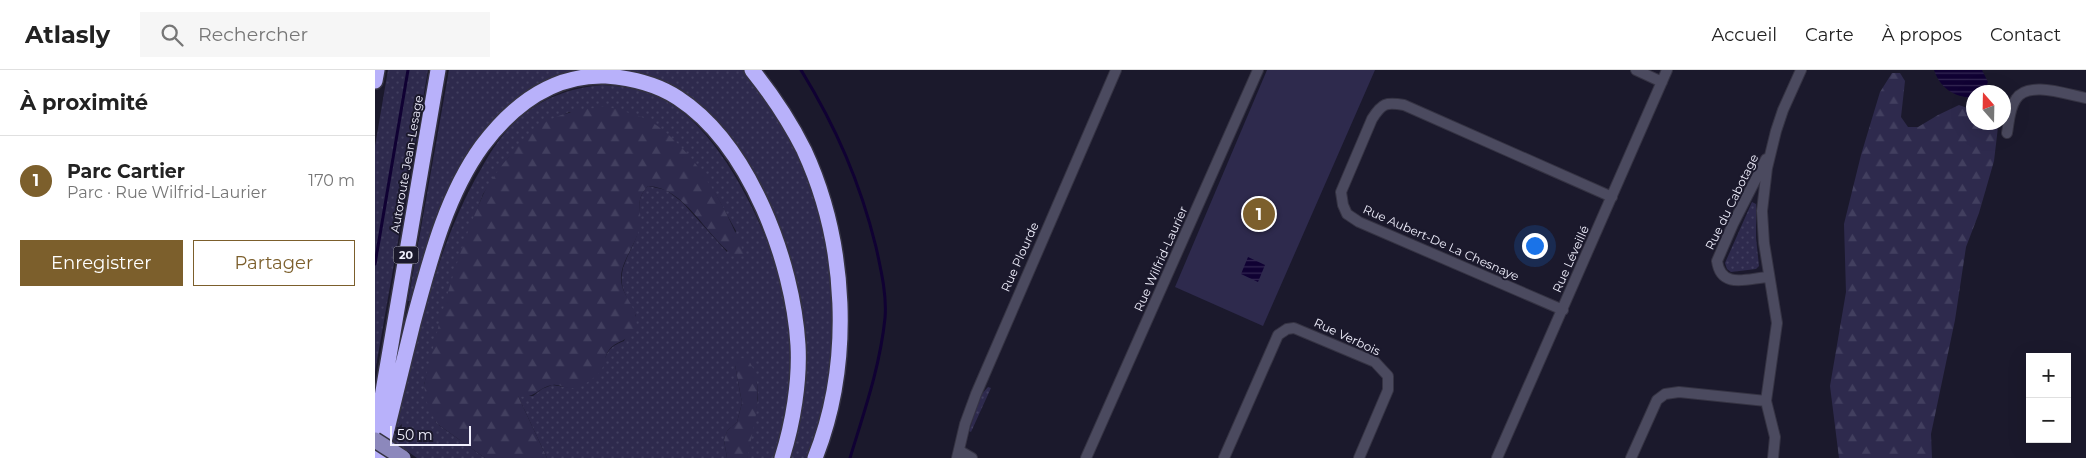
<!DOCTYPE html>
<html lang="fr">
<meta charset="utf-8">
<style>
body{margin:0;font-family:Montserrat,sans-serif;background:#f6f6f6;color:#222}
.controls{position:absolute;right:15px;bottom:15px;display:grid;overflow:hidden;border-radius:0px;box-shadow:0 5px 20px #0002}
.controls button{width:45px;height:45px;display:grid;place-items:center;padding:0;border:0;border-bottom:1px solid #e0e0e0;background:#fff;color:#222;font:25px sans-serif}
.compass{position:absolute;left:1591px;top:15px;width:45px;height:45px;border-radius:50%;background:#fff;box-shadow:0 5px 20px #0002;rotate:340deg}
.scale{position:absolute;left:15px;bottom:12px;width:81px;box-sizing:border-box;padding-left:5px;border:2px solid #f1f0fe;border-top:0;font-size:14px;line-height:18px;white-space:nowrap;color:#f1f0fe;-webkit-text-stroke:4px #1b192c;paint-order:stroke}
.you{position:absolute;left:1159px;top:175px;width:18px;height:18px;margin:-12px;border:4px solid #fff;border-radius:50%;background:#1a73e8;box-shadow:0 0 0 8px #1a73e833}
.badge{display:grid;place-items:center;width:32px;height:32px;border-radius:50%;background:#7c5f2c;color:#fff;font-size:16px;font-weight:700}
.pin{position:absolute;translate:-50% -50%;border:2px solid #fff;box-shadow:0 1px 5px #0006}
.list{margin:0;padding:0;list-style:none}
h2{display:flex;justify-content:space-between;align-items:center;height:65px;margin:0;padding:0 20px;font-size:21px}
h2 small{font-size:16px;font-weight:400;color:#767676}
.list li{display:grid;grid-template-columns:32px 1fr auto;gap:15px;align-items:center;box-sizing:border-box;height:90px;padding:0 20px;border-top:1px solid #e0e0e0}
.list b{display:block;font-size:19px;white-space:nowrap}
.list p{margin:0;font-size:16px;white-space:nowrap;color:#767676}
.list em{font-size:16px;font-style:normal;color:#767676}
.actions{display:flex;gap:10px;padding:15px 20px}
.actions a{flex:1;padding:11px 0;border:1px solid #7c5f2c;border-radius:0px;text-align:center;font-size:18px;color:#7c5f2c}
.actions .main{background:#7c5f2c;color:#fff}
.icon{flex:none;width:28px;height:28px;fill:none;stroke:currentColor;stroke-width:2;stroke-linecap:round;stroke-linejoin:round}
.map{position:relative;flex:none;width:1711px;height:388px;overflow:hidden}
header{display:flex;align-items:center;gap:30px;box-sizing:border-box;height:70px;padding:0 25px;background:#fff;border-bottom:1px solid #e0e0e0}
header strong{font-size:24px}
nav{display:flex;gap:28px;margin-inline-start:auto;font-size:18px}
.search{width:350px;height:45px;background:#f6f6f6;display:flex;align-items:center;gap:12px;box-sizing:border-box;padding:0 18px;border-radius:0px;color:#767676;font-size:19px}
main{display:flex}
aside{flex:1;background:#fff}
.map>svg:first-child{display:block}
.grass{fill:url(#grass-dots)}
.forest{fill:url(#forest-firs)}
.park{fill:#2e2a4d}
.water{fill:url(#water-rules)}
.lines{fill:none;stroke-linecap:round;stroke-linejoin:round}
.stream{stroke:#100133;stroke-width:3}
.street-casing{stroke:#353343;stroke-width:12}
.highway-casing{stroke:#353343;stroke-width:18}
.street{stroke:#4b4a5f;stroke-width:10}
.highway{stroke:#b8b1fa;stroke-width:15}
.primary-bridge-casing{stroke:#353343;stroke-width:18;stroke-linecap:butt}
.primary-bridge{stroke:#8c88bc;stroke-width:15}
.labels{text-anchor:middle;stroke-width:4;stroke-linejoin:round;paint-order:stroke}
.shield{fill:#1b192c;stroke:#b1b0bf;stroke-width:1}
.shield-label{font-size:11px;font-weight:bold;fill:#f1f0fe}
.street-label{font-size:12px;fill:#f1f0fe;stroke:#1b192c}
</style>
<header>
<strong>Atlasly</strong>
<div class="search"><svg class="icon" aria-label="search" viewBox="0 0 24 24"><circle cx="10" cy="10" r="6"/><path d="M15 15l6 6"/></svg>Rechercher</div>
<nav><a>Accueil</a><a>Carte</a><a>À propos</a><a>Contact</a></nav>
</header>
<main>
<aside>
<h2>À proximité<small></small></h2>
<ul class="list">
<li><span class="badge">1</span><div><b>Parc Cartier</b><p>Parc · Rue Wilfrid-Laurier</p></div><em>170 m</em></li>
</ul>
<div class="actions"><a class="main">Enregistrer</a><a>Partager</a></div>
</aside>
<div class="map">
<svg width="1711" height="388" viewBox="0 0 1711 388">
<defs>
<pattern id="grass-dots" width="8" height="8" patternUnits="userSpaceOnUse" patternTransform="scale(1.25)"><rect width="8" height="8" fill="#2e2a4d"/><path d="M2 2h.1M6 6h.1" fill="none" stroke="#423f5f" stroke-width="1.8" stroke-linecap="round"/></pattern>
<pattern id="forest-firs" width="22" height="20" patternUnits="userSpaceOnUse" patternTransform="scale(1.25)"><rect width="22" height="20" fill="#2e2a4d"/><path d="M5 1l3.5 6h-7zM16 11l3.5 6h-7z" fill="#423f5f"/></pattern>
<pattern id="water-rules" width="6" height="5" patternUnits="userSpaceOnUse" patternTransform="scale(1.25)"><rect width="6" height="5" fill="#100133"/><path d="M0 2.5h6" fill="none" stroke="#332652"/></pattern>
</defs>
<rect width="100%" height="100%" fill="#1b192c"/>
<!-- grass -->
<path class="grass" d="M13,0H53L0,302V76Z
M74,0H219L165,14L146,26L114,56L37,231H33Z
M243,0H368C434,76 468,192 456,292C452,325 444,357 432,388H414L425,335L410,176L397,140L330,40L315,27L278,8L260,2Z
M227,15C248,16 267,19 286,28C345,58 390,154 407,215C411,231 412,248 414,264C418,306 410,348 401,388H372L383,328L382,313L360,295L367,333L362,352L352,361L349,370L352,388H172L143,326H158L167,319L177,315L197,318L230,288C234,278 239,275 249,271L261,246C257,237 248,223 247,214C244,193 261,177 264,156C267,138 259,131 273,116L291,120L307,132L352,182L361,161L341,125L324,101L194,42L164,57L133,88L108,124L84,189L49,315L61,353L110,388H42L18,371C40,280 58,181 106,99C116,81 127,64 142,50C167,28 194,18 227,15Z
M1377,132L1381,134V168L1384,196L1381,199L1356,202L1352,199L1350,193Z
M613,317L616,318L596,362L594,361L606,325Z"/>
<!-- forest -->
<path class="forest" d="M1517,3H1525L1530,11L1526,47L1533,57H1543L1563,45L1584,35L1598,40V52L1618,53L1623,57L1619,91L1604,143L1591,177L1580,250L1556,364L1557,388H1464L1455,316L1471,222L1469,154L1486,85L1505,22Z
M231,36C245,41 263,44 275,51C318,77 352,137 369,184L362,188C332,169 311,117 273,116C259,131 267,138 265,155C262,176 241,195 247,216C251,231 266,242 260,259C255,271 240,271 234,280C229,286 230,295 226,301C220,308 206,318 197,318C190,319 184,314 178,315C164,316 160,330 143,326L172,388H110L61,353L52,333L49,315C64,252 81,185 108,125C117,105 145,71 163,57C183,42 208,40 231,36Z
M364,288L373,289C392,318 378,354 373,386L372,388H352L349,370L352,361L362,352L367,333L360,295V291Z"/>
<!-- park -->
<path class="park" d="M892,0H1000L888,256L800,217Z"/>
<!-- water -->
<path class="water" d="M1559,0H1607L1613,12L1608,22H1598V28C1579,27 1565,18 1559,0Z
M873,187L890,195L883,212L866,204Z"/>
<g class="lines">
<!-- stream -->
<path class="stream" d="M426,0C461,57 485,112 501,177C506,200 512,225 510,248C505,297 489,342 475,388
M0,194L33,0"/>
<defs>
<path id="street" d="M1261,0L1287,12
M1632,63C1634,53 1634,39 1641,29C1653,10 1693,25 1711,28
M1391,89L1358,154L1342,191C1346,220 1373,208 1394,207
M1188,240L984,152L972,144L968,135L966,122L997,49C1007,33 1011,32 1029,35L1237,127
M585,381L597,388
M582,388L590,354L601,324L741,0
M711,388L883,0
M849,388L903,265L912,259L919,258L1000,292L1013,306V320L984,388
M1122,388L1292,0
M1256,388L1282,330L1290,324L1304,322L1391,331
M1398,388L1400,367L1391,331L1402,253L1389,173L1387,141L1392,98L1401,61L1408,40L1426,0"/>
<path id="highway" d="M377,0C397,25 415,52 429,80C472,173 478,292 440,388
M0,11L2,0
M0,368L63,0
M5,388C16,343 27,298 38,253C54,194 70,127 107,76C137,36 178,4 231,6C256,8 282,14 303,28C375,75 418,192 423,275C425,311 418,353 407,388"/>
</defs>
<!-- street casing -->
<use href="#street" class="street-casing"/>
<!-- highway casing -->
<use href="#highway" class="highway-casing"/>
<!-- street -->
<use href="#street" class="street"/>
<!-- highway -->
<use href="#highway" class="highway"/>
<defs>
<path id="primary-bridge" d="M0,370L28,388"/>
</defs>
<!-- primary-bridge casing -->
<use href="#primary-bridge" class="primary-bridge-casing"/>
<!-- primary-bridge -->
<use href="#primary-bridge" class="primary-bridge"/>
</g>
<g class="labels">
<!-- shield labels -->
<rect class="shield" x="18.5" y="176.5" width="25" height="17" rx="4"/>
<g class="shield-label">
<text x="31" y="189">20</text>
</g>
<!-- street labels -->
<g class="street-label">
<text transform="translate(32 94) rotate(-80)" y="4">Autoroute Jean-Lesage</text>
<text transform="translate(1357 132) rotate(-64)" y="4">Rue du Cabotage</text>
<text transform="translate(1066 173) rotate(24)" y="4">Rue Aubert-De La Chesnaye</text>
<text transform="translate(645 187) rotate(-66)" y="4">Rue Plourde</text>
<text transform="translate(786 189) rotate(-66)" y="4">Rue Wilfrid-Laurier</text>
<text transform="translate(1196 189) rotate(-66)" y="4">Rue Léveillé</text>
<text transform="translate(972 267) rotate(25)" y="4">Rue Verbois</text>
</g>
</g>
</svg>
<div class="controls">
<button>+</button>
<button>−</button>
</div>
<svg class="compass" viewBox="-18 -18 36 36"><path d="M0-13l5 13h-10z" fill="#e53935"/><path d="M0 13l5-13h-10z" fill="#767676"/></svg>
<div class="scale">50 m</div>
<div class="you"></div>
<div class="pin badge" style="left:884px;top:144px">1</div>
</div>
</main>
